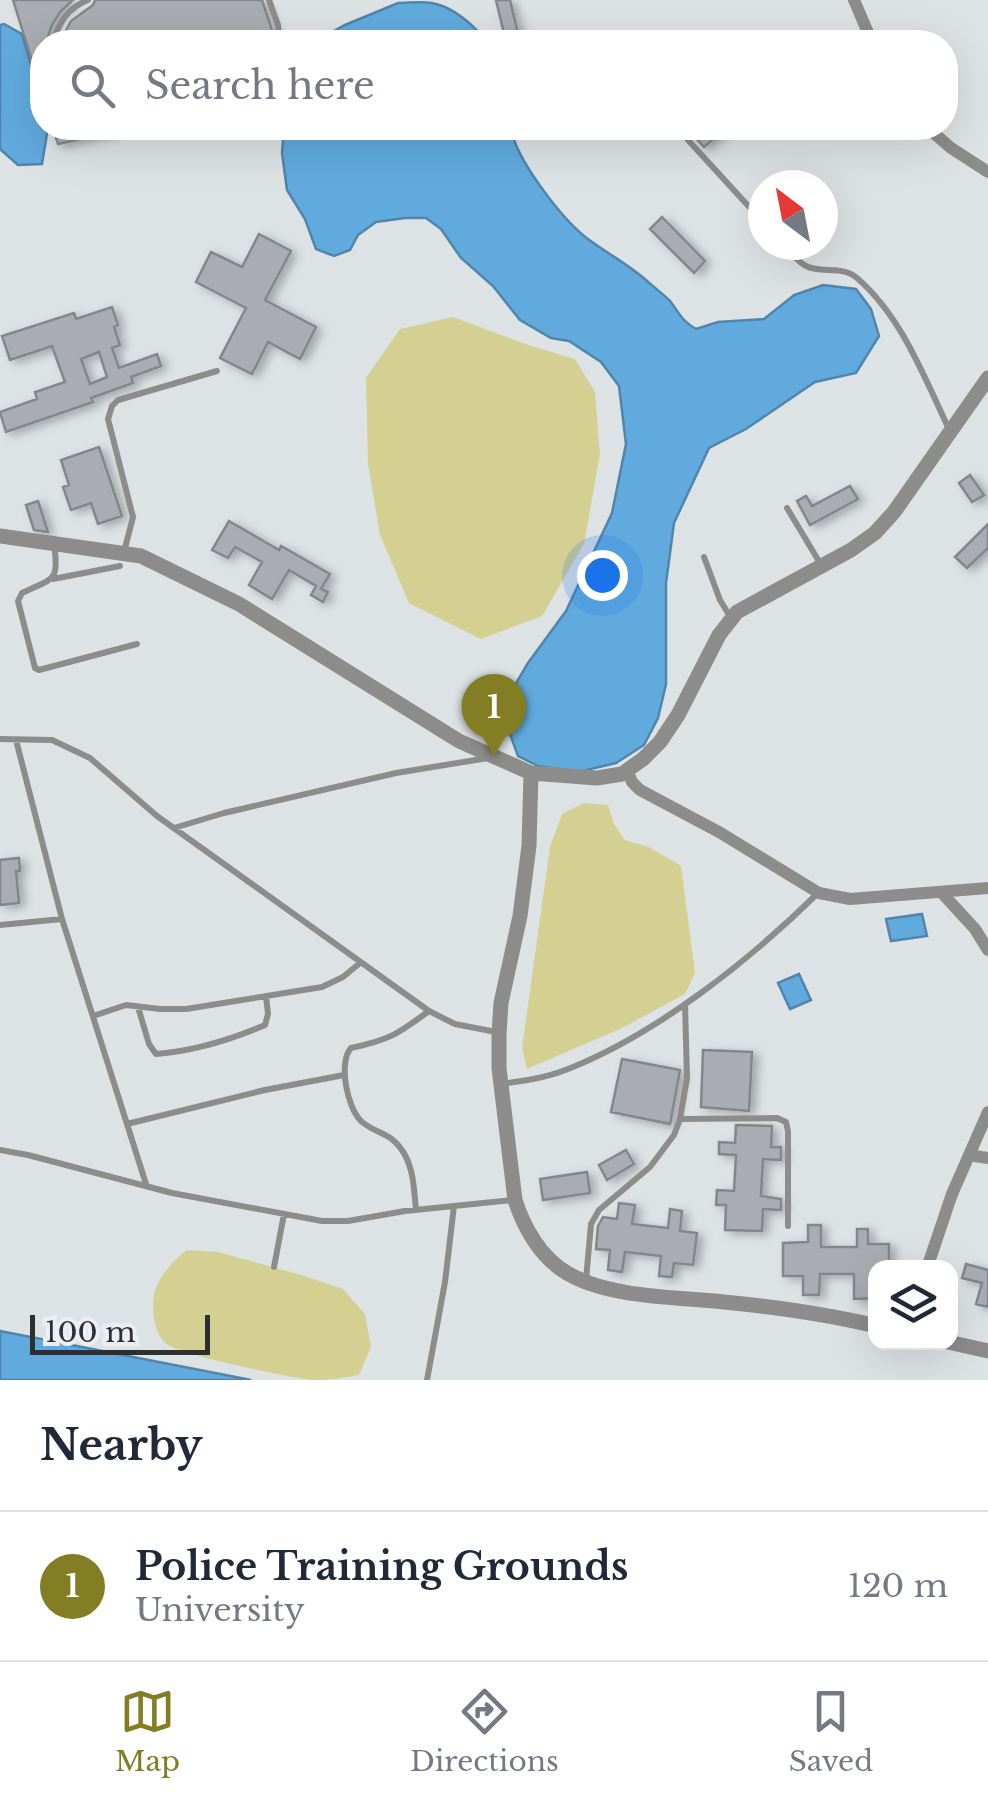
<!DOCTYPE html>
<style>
body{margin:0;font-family:"Libre Baskerville",serif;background:#f6f6f7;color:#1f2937}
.controls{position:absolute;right:30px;bottom:30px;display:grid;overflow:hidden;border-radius:20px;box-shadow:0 10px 40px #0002}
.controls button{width:90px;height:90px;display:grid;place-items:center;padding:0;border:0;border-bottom:2px solid #e0e1e3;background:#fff;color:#1f2937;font:50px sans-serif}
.compass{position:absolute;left:748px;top:170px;width:90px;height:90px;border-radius:50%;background:#fff;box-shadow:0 10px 40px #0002;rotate:328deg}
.scale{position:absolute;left:30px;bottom:25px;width:180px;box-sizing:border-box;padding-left:10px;border:5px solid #2d2f30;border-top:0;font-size:28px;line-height:35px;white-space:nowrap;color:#2d2f30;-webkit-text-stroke:8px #ebeff3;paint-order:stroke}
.you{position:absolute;left:602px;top:575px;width:35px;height:35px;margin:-25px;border:8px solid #fff;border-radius:50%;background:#1a73e8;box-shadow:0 0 0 15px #1a73e833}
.badge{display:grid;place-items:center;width:65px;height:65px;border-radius:50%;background:#837d24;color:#fff;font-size:32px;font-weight:700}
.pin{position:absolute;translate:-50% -82px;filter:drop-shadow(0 2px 5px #0008)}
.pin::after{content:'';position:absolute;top:52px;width:35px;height:30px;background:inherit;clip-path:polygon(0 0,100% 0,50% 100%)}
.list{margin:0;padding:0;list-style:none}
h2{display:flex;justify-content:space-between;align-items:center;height:130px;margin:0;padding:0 40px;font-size:42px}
h2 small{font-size:32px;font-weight:400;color:#747a83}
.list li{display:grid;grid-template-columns:65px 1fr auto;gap:30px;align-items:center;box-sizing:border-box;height:150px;padding:0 40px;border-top:2px solid #e0e1e3}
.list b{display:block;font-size:38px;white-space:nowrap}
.list p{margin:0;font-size:32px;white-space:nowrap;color:#747a83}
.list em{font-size:32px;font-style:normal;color:#747a83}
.icon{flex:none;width:55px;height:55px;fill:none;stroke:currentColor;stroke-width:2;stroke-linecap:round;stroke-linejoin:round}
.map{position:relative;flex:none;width:988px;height:1380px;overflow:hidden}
.search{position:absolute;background:#fff;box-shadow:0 10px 40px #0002;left:30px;right:30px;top:30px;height:110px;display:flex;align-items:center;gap:25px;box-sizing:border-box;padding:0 35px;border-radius:40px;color:#747a83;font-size:38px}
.sheet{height:280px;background:#fff}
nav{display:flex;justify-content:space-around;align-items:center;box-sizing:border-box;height:140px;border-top:2px solid #e0e1e3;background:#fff;font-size:28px;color:#747a83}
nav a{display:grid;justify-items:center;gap:5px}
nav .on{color:#837d24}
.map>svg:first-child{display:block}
.green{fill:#d4d092}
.water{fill:#61aade;stroke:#5185aa;stroke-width:2.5}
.building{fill:#a9adb1;stroke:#83878a;stroke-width:2.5;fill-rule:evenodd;filter:url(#shadow)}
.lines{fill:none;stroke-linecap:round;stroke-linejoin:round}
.service{stroke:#8c8c8a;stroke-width:6}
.minor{stroke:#8c8c8a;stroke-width:12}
.tertiary{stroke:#8c8c8a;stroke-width:15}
</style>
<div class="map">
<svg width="988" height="1380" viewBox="0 0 988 1380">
<defs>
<filter id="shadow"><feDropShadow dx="5.5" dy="3" stdDeviation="5" flood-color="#0004"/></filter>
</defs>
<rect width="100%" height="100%" fill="#dde2e5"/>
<!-- green -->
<path class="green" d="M453,317L528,345L575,359L595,392L600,454L584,544L542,616L481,639L409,603L380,535L368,464L366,378L400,329Z
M584,803L608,805L614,824L625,840L649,847L681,866L695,973L685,994L622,1028L527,1069L522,1048L550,847L562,814Z
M187,1250L218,1252L301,1275L343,1289L365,1314L371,1347L359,1375C343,1378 329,1380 313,1380C292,1378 175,1354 165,1343C152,1330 150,1300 157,1285C164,1271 175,1259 187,1250Z"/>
<!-- water -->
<path class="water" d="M398,3C408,3 421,1 432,3C453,7 475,25 486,42H314L345,25Z
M4,24L22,34L42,103V128H48L42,164L18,165L0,149V25Z
M284,128H511C515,158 560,216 584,236C604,252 627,263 647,281C654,287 663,294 670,301C680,314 681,320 696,329L718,322L764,319L794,295L823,285L856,289L871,309L879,336L856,373L815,382L746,429L709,448L674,523L666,583V684L658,718L644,745L616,763L578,772L538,766L518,756L510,734V708L515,685L528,663L566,611L612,513L626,444L619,386L601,362L569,341L551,338L520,320L493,286L461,258L441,229L426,218H405L376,222L358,235L350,250L334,256L316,249L305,219L287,190L282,153Z
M922,914L927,936L891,941L886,919Z
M799,974L811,1000L790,1009L778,983Z
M0,1331L251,1380H0Z"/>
<!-- building -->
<path class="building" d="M13,0H73L60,12L52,25L46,42H42V85L40,86Z
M95,0H262L271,27L273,42H60L71,21L93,5Z
M496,0H510L520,42H506Z
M53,128H112V132L58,144Z
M700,128H726L704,147L692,134Z
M662,217L705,261L694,273L650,229Z
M259,234L291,251L265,300L316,327L300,359L268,342L252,374L220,358L246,308L196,282L211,252L242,267Z
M112,307L118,325L114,327L120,345L112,348L119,368L157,354L161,366L131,377L133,383L91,398L93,402L6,432L0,412L37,399L35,392L65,382L52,346L10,360L2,336L74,313L76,319ZM99,352L107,377L90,384L81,359Z
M99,447L122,516L98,524L91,503L71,510L63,487L69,485L61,460Z
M970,475L984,495L972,502L959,483Z
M850,486L858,499L810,525L797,501L806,496L812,506Z
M38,501L48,532L34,530L26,505Z
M229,521L279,550L281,546L330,574L321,589L328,592L323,602L311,595L316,586L289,570L272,599L249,585L262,562L235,547L228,558L212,550Z
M988,524V548L967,568L955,557Z
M19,858L20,871H16L19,903L0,905V860Z
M703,1050L752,1052L749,1111L701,1107Z
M622,1059L680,1070L670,1124L611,1112Z
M736,1125L772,1126L771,1147H781V1160L763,1159L761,1196L781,1199V1210L763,1209L762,1231L725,1230L726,1205H716L717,1190L734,1191L736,1155L719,1154V1142L735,1143Z
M626,1150L634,1164L607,1180L599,1165Z
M587,1172L590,1193L543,1200L540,1179Z
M619,1203L635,1205L632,1224L668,1228L670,1209L682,1211L680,1231L697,1233L693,1265L674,1263L672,1277L659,1276L661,1256L625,1252L622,1272L608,1270L610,1250L596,1249L598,1226L603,1217L617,1219Z
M808,1225H821V1247H857V1229H868V1244H889V1268H876L875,1298L854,1299V1274H820L819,1295H803V1276H783V1243L808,1242Z
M966,1264L988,1270V1307L976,1304L982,1283L962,1278Z"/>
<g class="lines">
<!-- service -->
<path class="service" d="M269,0L278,25L280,42
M53,42C59,22 68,8 88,0
M688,140L763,222
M783,245C789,251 798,262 806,266C822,274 842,265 857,278C902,317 924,377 949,429
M787,508L820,563
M54,545C60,583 52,578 22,593L18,601L35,668L39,670L137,644
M124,552L133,517L108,419L112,406L118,400L217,371
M704,557L720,600L731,618
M53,579L120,566
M0,739L52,740L90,758L157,816L429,1011L455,1024L496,1032
M16,740L62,919L146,1184
M174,828L224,813L396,773L488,758
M0,925L62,919
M138,1007L149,1044L156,1054C194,1051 230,1040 265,1025L268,1014L266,996
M93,1016L126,1005L160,1009H186L322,987L343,977L360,963
M500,1084C523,1081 546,1078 568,1069C657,1034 750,960 818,893
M680,1119L777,1118L786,1122L788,1131V1226
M127,1124L265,1090L344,1075
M0,1150L28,1155L172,1193L322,1221H348L405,1211L513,1200
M416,1210C414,1191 414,1172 405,1155C392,1132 380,1136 362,1122C347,1109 338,1062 351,1048C389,1040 398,1034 429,1011
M274,1267L284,1214
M586,1280L591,1224L599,1210L650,1167L674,1135L680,1119L687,1078L685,1004
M427,1380L445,1282L454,1206"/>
<!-- minor -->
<path class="minor" d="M854,0L872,42
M928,128L951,148L988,172
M627,770L632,782L640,790L719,832L819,893L850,899L988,888
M942,893L975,929L988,950
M969,1155L988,1158
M927,1268L952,1194L988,1112"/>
<!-- tertiary -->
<path class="tertiary" d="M0,536L141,556L239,604L459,741L531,773L597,778L622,774L643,759L660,742L678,715L719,635L737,612L851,550L875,533L894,512L988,378
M531,773L529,846L520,916L501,1003L499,1033V1068L515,1200C524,1228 541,1258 567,1273C609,1298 676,1297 724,1302C775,1307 826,1314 876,1326
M948,1342L988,1351"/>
</g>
</svg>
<div class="controls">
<button><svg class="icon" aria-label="layers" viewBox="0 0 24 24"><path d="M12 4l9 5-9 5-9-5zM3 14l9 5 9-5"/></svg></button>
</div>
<svg class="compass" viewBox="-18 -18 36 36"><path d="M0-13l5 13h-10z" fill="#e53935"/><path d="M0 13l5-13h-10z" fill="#747a83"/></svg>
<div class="scale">100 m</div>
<div class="you"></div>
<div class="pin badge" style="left:494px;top:756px">1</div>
<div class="search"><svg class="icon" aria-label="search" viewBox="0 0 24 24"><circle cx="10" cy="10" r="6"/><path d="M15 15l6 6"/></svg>Search here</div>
</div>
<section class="sheet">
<h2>Nearby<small></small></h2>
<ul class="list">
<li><span class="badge">1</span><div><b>Police Training Grounds</b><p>University</p></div><em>120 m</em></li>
</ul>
</section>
<nav>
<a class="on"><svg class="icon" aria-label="map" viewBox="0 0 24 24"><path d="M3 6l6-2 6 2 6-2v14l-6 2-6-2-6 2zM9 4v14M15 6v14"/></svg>Map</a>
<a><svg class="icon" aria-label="directions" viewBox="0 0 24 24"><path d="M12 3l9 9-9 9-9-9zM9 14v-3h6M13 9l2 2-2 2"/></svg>Directions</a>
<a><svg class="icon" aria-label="saved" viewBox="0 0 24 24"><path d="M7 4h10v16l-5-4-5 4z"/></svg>Saved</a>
</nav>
